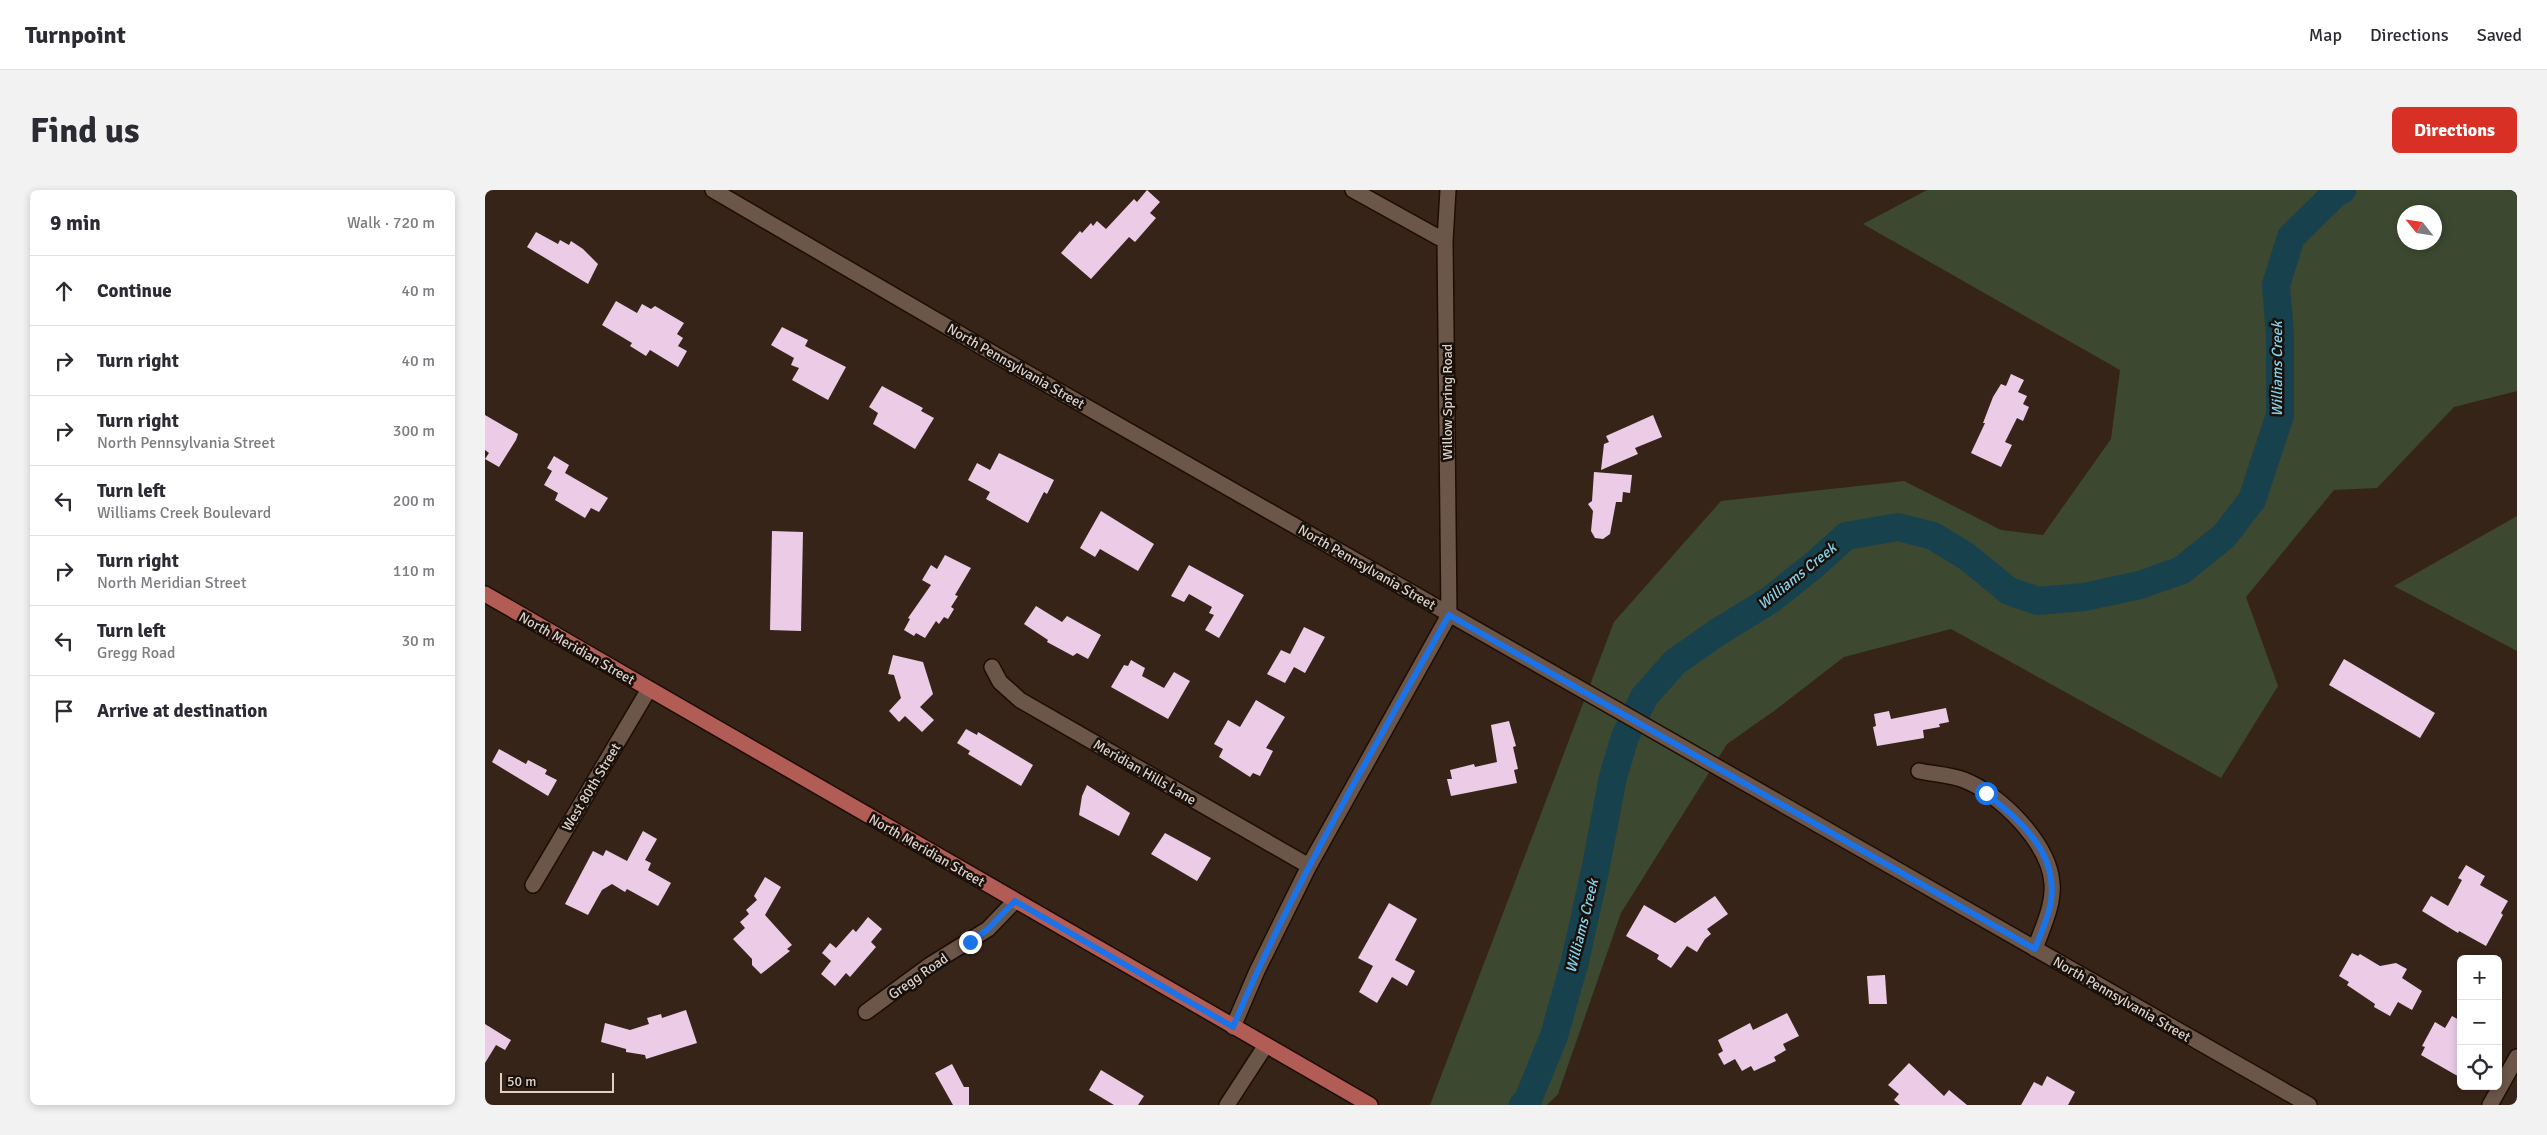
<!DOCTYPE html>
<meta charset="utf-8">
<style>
body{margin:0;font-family:Signika,sans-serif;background:#f2f2f3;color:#2b2b33}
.controls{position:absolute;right:15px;bottom:15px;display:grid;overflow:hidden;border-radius:8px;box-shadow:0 2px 8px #0003}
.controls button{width:45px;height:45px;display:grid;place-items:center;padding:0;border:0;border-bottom:1px solid #e1e1e2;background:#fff;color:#2b2b33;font:25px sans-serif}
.compass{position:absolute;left:1912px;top:15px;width:45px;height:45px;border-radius:50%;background:#fff;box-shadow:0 2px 8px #0003;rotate:300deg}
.scale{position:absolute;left:15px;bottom:12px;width:114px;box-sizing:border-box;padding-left:5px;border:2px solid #ddd0c9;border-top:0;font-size:14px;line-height:18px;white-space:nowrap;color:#ddd0c9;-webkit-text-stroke:4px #18100b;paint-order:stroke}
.stop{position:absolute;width:15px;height:15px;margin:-11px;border:4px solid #1a73e8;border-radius:50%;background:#fff}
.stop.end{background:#1a73e8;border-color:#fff;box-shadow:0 1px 5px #0008}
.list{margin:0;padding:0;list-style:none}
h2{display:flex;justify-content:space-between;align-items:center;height:65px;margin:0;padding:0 20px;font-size:21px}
h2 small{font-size:16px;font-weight:400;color:#7c7c81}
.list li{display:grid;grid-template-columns:32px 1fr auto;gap:15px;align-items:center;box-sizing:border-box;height:70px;padding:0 20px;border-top:1px solid #e1e1e2}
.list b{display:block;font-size:19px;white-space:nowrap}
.list p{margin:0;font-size:16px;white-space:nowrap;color:#7c7c81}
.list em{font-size:16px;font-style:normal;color:#7c7c81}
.icon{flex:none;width:28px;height:28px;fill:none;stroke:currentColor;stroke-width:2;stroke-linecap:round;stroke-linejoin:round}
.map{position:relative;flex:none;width:2032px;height:915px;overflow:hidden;border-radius:8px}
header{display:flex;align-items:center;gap:30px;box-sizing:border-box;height:70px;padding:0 25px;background:#fff;border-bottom:1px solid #e1e1e2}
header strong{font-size:24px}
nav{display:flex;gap:28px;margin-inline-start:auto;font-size:18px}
.intro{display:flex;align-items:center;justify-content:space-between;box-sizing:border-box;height:120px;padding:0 30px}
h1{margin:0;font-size:35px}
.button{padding:12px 22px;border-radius:8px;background:#d93025;color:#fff;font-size:18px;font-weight:700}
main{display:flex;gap:30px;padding:0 30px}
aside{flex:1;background:#fff;border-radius:8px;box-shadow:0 2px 8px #0003}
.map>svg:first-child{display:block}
.green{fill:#3c482f;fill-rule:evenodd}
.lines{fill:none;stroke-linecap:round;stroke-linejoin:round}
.river{stroke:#18414e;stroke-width:28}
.building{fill:#ebcbe6}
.minor-casing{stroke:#1e0d04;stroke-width:18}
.major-casing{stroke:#1e0d04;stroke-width:18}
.minor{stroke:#6b5649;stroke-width:15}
.major{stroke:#b25c56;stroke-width:15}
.route{stroke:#1a73e8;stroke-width:6}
.labels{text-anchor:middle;stroke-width:5;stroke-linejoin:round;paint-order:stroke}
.street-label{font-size:14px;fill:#ddd0c9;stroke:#18100b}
.water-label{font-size:15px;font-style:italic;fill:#87d0e9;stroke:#18100b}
</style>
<header>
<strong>Turnpoint</strong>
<nav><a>Map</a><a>Directions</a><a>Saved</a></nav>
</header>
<div class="intro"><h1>Find us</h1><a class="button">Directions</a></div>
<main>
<aside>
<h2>9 min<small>Walk · 720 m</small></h2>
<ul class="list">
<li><svg class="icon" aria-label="ahead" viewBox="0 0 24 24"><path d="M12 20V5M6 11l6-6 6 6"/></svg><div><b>Continue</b></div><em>40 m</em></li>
<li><svg class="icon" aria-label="right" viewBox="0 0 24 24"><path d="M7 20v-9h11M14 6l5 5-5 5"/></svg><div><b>Turn right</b></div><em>40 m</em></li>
<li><svg class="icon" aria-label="right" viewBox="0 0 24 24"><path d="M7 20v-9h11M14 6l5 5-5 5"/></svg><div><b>Turn right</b><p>North Pennsylvania Street</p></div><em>300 m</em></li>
<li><svg class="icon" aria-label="left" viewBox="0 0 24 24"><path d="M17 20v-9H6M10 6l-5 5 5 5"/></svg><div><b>Turn left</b><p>Williams Creek Boulevard</p></div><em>200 m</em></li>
<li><svg class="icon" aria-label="right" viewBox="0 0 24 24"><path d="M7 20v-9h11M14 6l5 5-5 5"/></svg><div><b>Turn right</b><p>North Meridian Street</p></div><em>110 m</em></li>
<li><svg class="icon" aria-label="left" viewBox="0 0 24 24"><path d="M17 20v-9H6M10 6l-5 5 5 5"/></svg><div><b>Turn left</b><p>Gregg Road</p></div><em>30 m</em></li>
<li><svg class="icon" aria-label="arrive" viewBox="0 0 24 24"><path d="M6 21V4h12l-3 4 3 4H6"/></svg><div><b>Arrive at destination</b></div></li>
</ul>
</aside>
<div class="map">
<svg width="2032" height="915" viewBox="0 0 2032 915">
<rect width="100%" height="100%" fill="#372419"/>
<!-- green -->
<path class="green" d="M1442,0H2032V201L1969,217L1892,298L1849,300L1761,407L1793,496L1736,588L1466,439L1359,467L1289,521L1242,554L1136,723L1073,904L1062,915H945L1129,432L1236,311L1419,291L1516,340L1558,345L1626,249L1635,180L1378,34ZM1920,22H1950V52H1920Z
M2032,326V461L1909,396Z"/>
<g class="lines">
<!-- river -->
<path class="river" d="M1038,915L1042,912L1069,846L1090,771L1110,681L1128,587L1140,547L1159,507L1190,472L1233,442L1285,410L1329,375L1361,346L1413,337L1448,346L1481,366L1524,401L1553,411L1599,407L1655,395L1697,380L1739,346L1767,310L1795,225V144L1791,95L1806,47L1851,3L1857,0"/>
</g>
<!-- building -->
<path class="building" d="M662,0L675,12L665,23L671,28L650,52L644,47L606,89L576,63L595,41L597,43L606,33L608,36L612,31L621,39L649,9L652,12Z
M51,42L73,54L75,50L84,55L86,51L98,59L113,74L103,94L42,57Z
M131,111L152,123L157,114L166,119L170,116L199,133L192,144L198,148L193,156L202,161L193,177L165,160L161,166L145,156L147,153L117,135Z
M297,137L323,150L320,156L361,177L343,210L307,190L314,178L306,175L309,168L286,155Z
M1526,184L1539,190L1533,202L1542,206L1538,214L1544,217L1538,231L1532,228L1520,252L1527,255L1516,277L1486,263L1500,233H1498L1508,207L1516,194L1521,196Z
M397,196L438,218L436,221L449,228L430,259L388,234L393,223L384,217Z
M0,225L33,244L31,250L14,277L0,269L4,263L0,260Z
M1168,225L1177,247L1150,258L1153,264L1116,280L1119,254L1124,252L1121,246Z
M514,263L569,290L562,304L559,302L543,333L501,309L505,302L483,290L492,273L505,280Z
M69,266L84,275L80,283L123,308L114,322L106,318L100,328L70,310L73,303L59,295L67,281L62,278Z
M1109,282L1147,285L1145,303L1138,302L1137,312H1131L1125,344L1118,349L1110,348L1106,341L1108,321L1103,314L1107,311Z
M616,321L669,354L653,381L615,359L610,367L595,358Z
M287,341L318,342L316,441L285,440Z
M460,365L486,378L470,405L473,406L466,417L469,419L463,429L459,427L454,434L451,431L440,448L431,443L429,446L419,440L425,429L423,428L446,395L437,390L446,375L452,379Z
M704,375L759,405L734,448L720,440L729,425L724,423L727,417L704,404L699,412L686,406Z
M551,416L577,432L582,426L616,445L603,469L592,463L588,466L562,452L563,450L539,434Z
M819,437L840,447L820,483L809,477L800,493L782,484L796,460L805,464Z
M408,465L438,472L448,504L435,517L449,530L437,542L420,526L414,532L404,521L416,508L409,485L403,484Z
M1859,469L1950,523L1935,548L1844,495Z
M646,470L660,478L657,486L679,498L689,482L705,491L683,529L626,497L639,475L643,476Z
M771,510L800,527L781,558L788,561L775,586L768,583L765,587L734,567L738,559L729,554L743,530L755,537Z
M1461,518L1464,532L1454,534L1455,537L1438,540L1439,548L1392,556L1388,537L1391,536L1389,524L1404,521L1406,529Z
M1024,531L1031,556L1028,557L1033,579L1029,580L1032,593L966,606L962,589H967L965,580L989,574L990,577L1012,572L1006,535Z
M481,539L492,545L493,542L548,575L536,596L483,564L485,561L472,553Z
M14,559L41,574L43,570L62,580L60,584L72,590L63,606L7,572Z
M602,595L645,623L634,646L594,625L597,606Z
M158,641L172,649L160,670L166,673L163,680L186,693L173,716L142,699L140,702L127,694L117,700L103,725L80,714L108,661L118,666L121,660L142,671Z
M680,643L726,668L712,691L666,664Z
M1981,675L2000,686L1995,695L2023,711L2016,723L2018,725L2001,756L1974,741L1973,743L1937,721L1946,706L1963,716L1977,690L1973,688Z
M280,687L296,697L280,725L307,755L302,759L305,761L276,784L267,775V769L248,749L260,738L255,732L264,724L261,720L272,710L269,706Z
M1230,706L1243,724L1222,739L1226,744L1220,749L1212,762L1202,756L1186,778L1172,769L1174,765L1141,746L1159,715L1190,733Z
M904,713L932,729L910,770L930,781L922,796L907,787L892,813L874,802L888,776L873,768Z
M383,727L397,739L386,752L391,757L365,787L361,783L350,796L336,784L346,771L337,763L345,753L351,758L368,739L371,742Z
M1867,763L1873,766L1875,764L1895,776L1911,773L1922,779L1917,788L1937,801L1927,820L1913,812L1905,826L1889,817L1890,814L1862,795L1864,792L1854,786Z
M1400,785L1402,814H1384L1382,786Z
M201,820L212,853L161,869L160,865L141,862V859L116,852L120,833L145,840L164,834L162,828L176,824L177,828Z
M1302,823L1314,846L1298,854L1301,860L1289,867L1291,871L1269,881L1266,876L1257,881L1250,869L1239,875L1233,864L1238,861L1233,850L1265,833L1268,840Z
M1967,826L1976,831V888L1936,865L1940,857L1937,856L1950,832L1960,838Z
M0,834L26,850L20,860L11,855L0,873Z
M1424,873L1459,906L1464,900L1482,915H1415L1409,910L1414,904L1403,895Z
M467,874L479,897H484V915H468L450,883Z
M616,880L659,906L653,915H629L604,900Z
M1562,886L1590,902L1583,915H1536L1549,892L1557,896Z"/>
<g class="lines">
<defs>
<path id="minor" d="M228,0L516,168L1824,915
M868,0L960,51
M507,477L515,492L535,510L824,676
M1434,581C1448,584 1466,585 1479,590C1515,604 1564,653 1567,693C1569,716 1557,738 1550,759
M48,695L164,499
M381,822L445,775L503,739L530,711
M748,837L772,781L824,676L964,425L960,51L963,0
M742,915L781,855
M2005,915L2032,867"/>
<path id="major" d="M0,404L885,915"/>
</defs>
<!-- minor casing -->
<use href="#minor" class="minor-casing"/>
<!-- major casing -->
<use href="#major" class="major-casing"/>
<!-- minor -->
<use href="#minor" class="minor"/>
<!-- major -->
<use href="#major" class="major"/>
</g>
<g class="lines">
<!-- route -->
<path class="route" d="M485,752L503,739L530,711L748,837C808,694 888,560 964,425L1550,759C1555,744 1564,727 1566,711C1573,662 1535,631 1501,603"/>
</g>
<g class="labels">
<!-- street labels -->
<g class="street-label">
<text transform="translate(531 176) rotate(30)" y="5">North Pennsylvania Street</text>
<text transform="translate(962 212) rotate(-90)" y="5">Willow Spring Road</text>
<text transform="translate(882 377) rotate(30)" y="5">North Pennsylvania Street</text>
<text transform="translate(92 458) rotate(30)" y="5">North Meridian Street</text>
<text transform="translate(660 582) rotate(30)" y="5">Meridian Hills Lane</text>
<text transform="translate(106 597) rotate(-59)" y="5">West 80th Street</text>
<text transform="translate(442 660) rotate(30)" y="5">North Meridian Street</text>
<text transform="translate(433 786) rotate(-35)" y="5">Gregg Road</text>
<text transform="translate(1637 809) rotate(30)" y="5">North Pennsylvania Street</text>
</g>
<!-- water labels -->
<g class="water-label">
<text transform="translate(1792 179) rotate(-90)" y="5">Williams Creek</text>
<text transform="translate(1312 386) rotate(-39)" y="5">Williams Creek</text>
<text transform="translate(1097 736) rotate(-76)" y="5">Williams Creek</text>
</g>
</g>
</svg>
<div class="controls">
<button>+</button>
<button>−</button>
<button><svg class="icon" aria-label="locate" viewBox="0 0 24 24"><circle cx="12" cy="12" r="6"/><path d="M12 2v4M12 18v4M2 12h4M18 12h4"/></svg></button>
</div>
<svg class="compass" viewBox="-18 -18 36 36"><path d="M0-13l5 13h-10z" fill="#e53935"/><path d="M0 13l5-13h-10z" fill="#7c7c81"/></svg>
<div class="scale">50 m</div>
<div class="stop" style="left:1501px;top:603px"></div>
<div class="stop end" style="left:485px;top:752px"></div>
</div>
</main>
